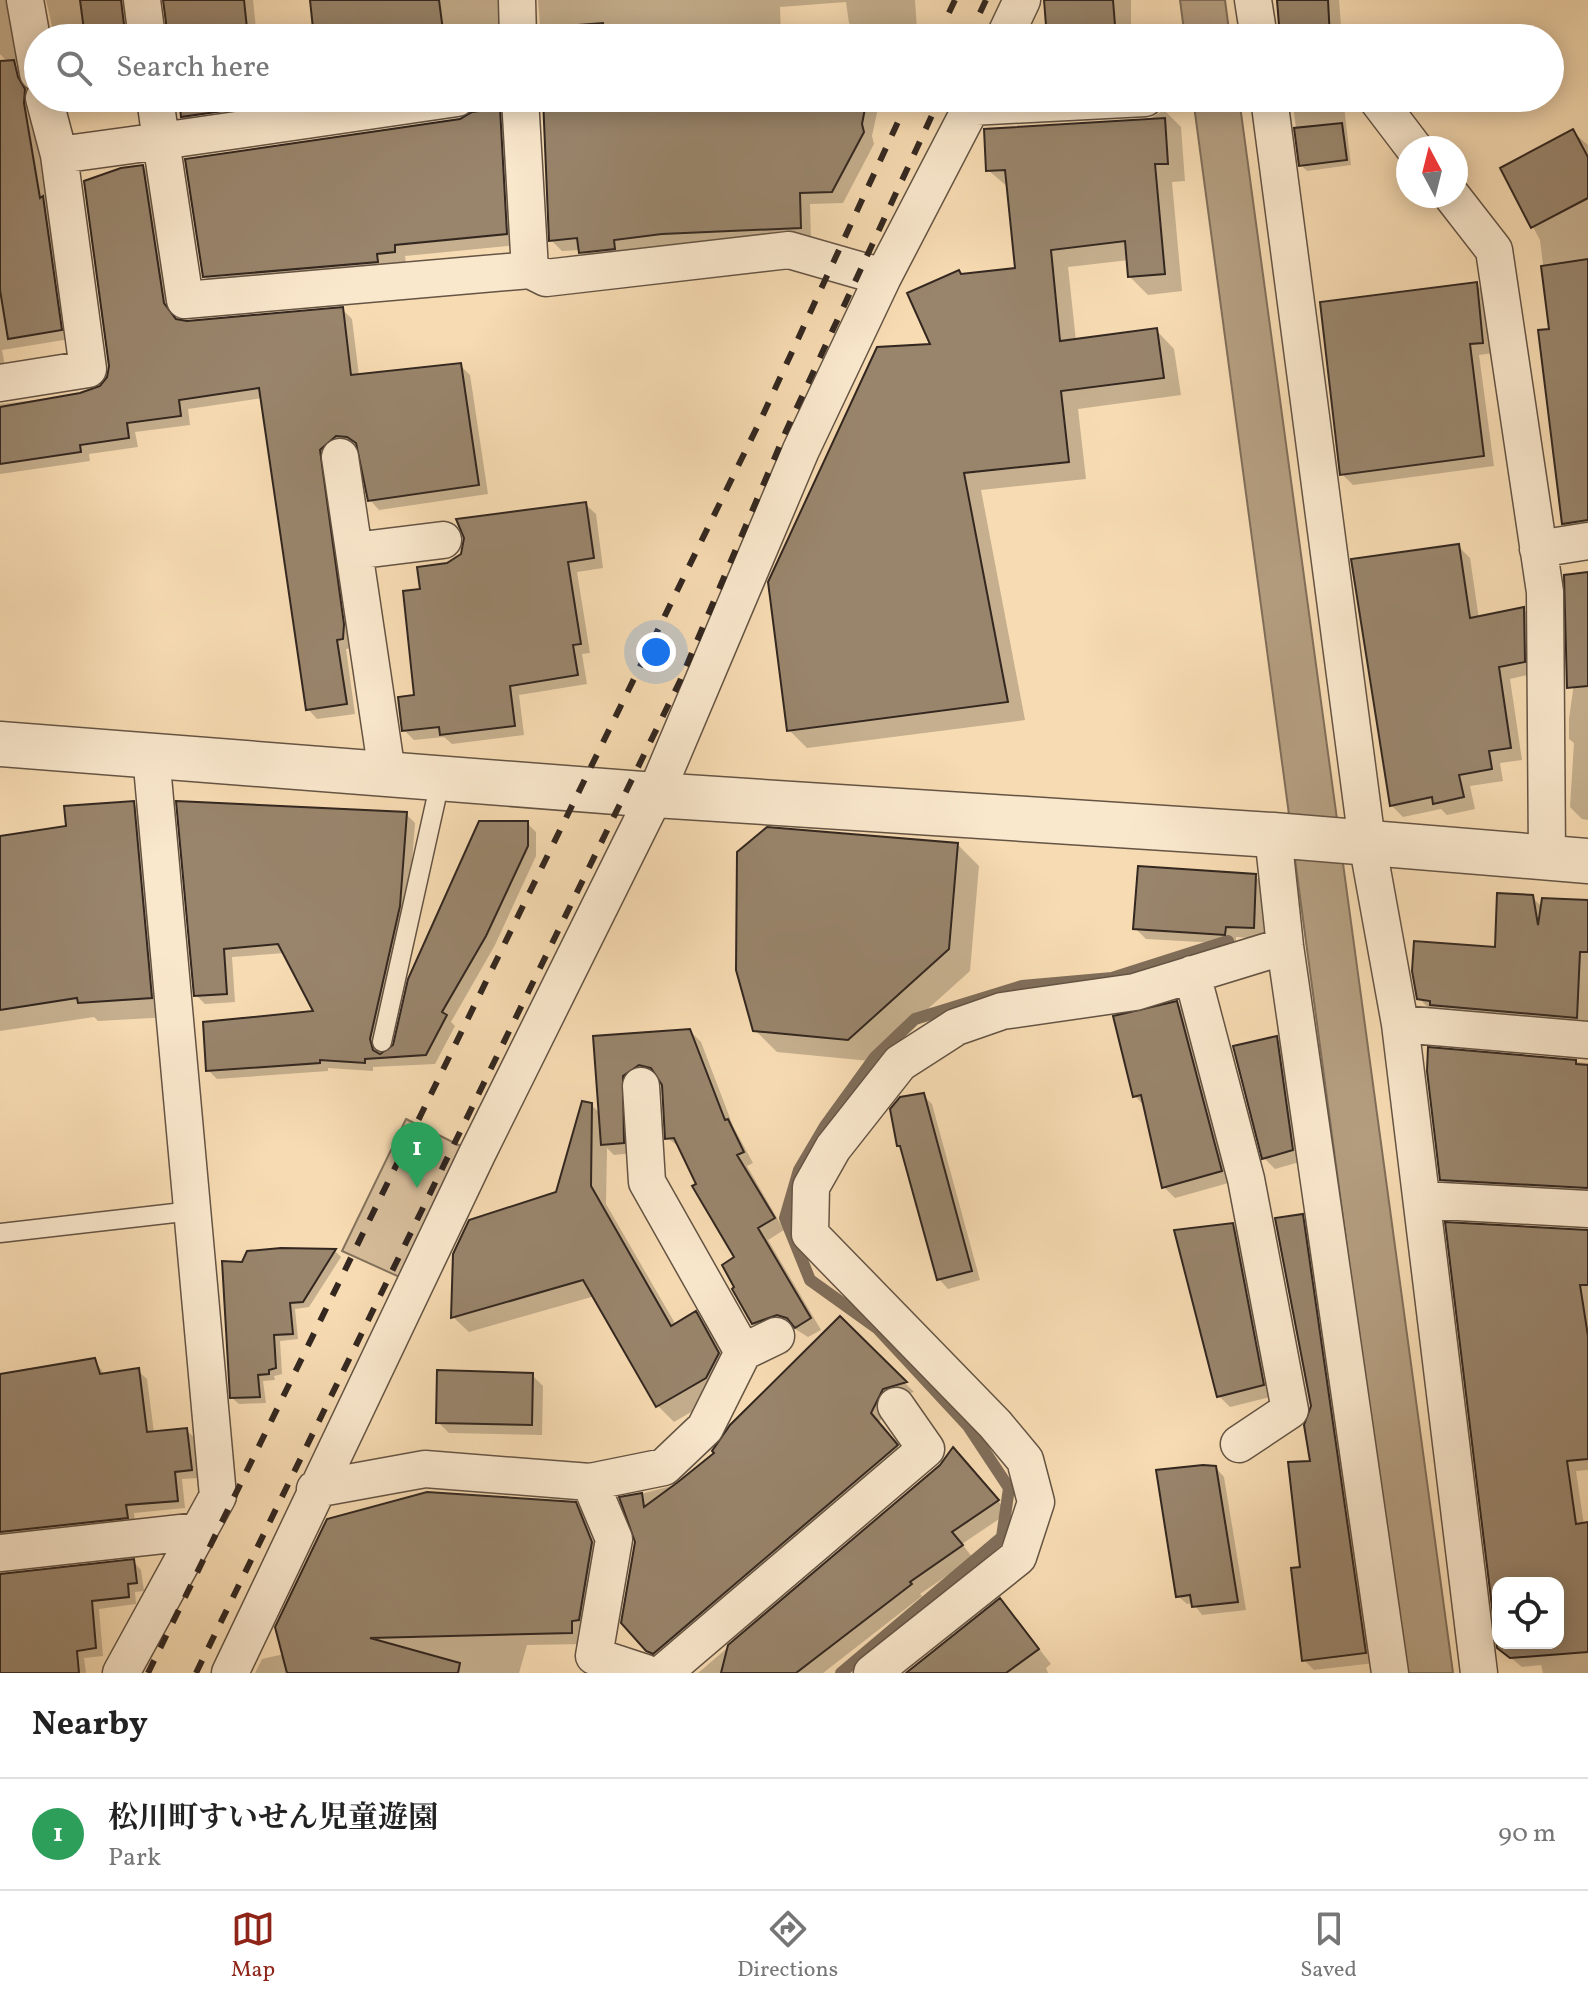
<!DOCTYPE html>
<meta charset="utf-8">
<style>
body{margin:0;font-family:Vollkorn,"Noto Serif JP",serif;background:#f6f6f6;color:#222}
.controls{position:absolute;right:24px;bottom:24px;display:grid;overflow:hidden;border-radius:16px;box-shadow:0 4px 20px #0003}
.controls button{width:72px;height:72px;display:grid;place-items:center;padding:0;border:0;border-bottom:2px solid #e0e0e0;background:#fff;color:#222;font:40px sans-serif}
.compass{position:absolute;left:1396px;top:136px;width:72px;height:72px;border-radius:50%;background:#fff;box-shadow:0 4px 20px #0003;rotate:353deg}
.you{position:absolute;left:656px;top:652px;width:28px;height:28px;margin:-20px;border:6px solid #fff;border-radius:50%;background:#1a73e8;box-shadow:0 0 0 12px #1a73e833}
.badge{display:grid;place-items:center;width:52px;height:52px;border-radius:50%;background:#8f2418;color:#fff;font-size:26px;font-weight:700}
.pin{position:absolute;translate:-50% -66px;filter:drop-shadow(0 2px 4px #0008)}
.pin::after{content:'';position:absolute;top:42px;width:28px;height:24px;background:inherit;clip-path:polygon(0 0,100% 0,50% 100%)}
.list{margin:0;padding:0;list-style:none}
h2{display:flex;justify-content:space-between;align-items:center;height:104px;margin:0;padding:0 32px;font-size:34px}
h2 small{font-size:26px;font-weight:400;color:#767676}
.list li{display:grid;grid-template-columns:52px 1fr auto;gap:24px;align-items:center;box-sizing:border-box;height:112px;padding:0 32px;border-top:2px solid #e0e0e0}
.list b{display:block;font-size:30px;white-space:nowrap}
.list p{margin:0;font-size:26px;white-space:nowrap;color:#767676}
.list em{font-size:26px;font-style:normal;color:#767676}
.icon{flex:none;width:44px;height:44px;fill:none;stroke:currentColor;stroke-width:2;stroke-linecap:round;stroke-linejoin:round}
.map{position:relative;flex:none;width:1588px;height:1673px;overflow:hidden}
.search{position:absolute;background:#fff;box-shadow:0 4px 20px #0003;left:24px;right:24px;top:24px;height:88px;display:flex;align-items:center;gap:20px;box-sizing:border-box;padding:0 28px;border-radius:44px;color:#767676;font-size:30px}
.sheet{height:216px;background:#fff}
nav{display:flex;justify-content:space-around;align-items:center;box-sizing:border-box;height:112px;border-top:2px solid #e0e0e0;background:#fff;font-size:22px;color:#767676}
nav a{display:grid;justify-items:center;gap:4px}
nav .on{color:#8f2418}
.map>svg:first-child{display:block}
.green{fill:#d6bc99;stroke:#84725c;stroke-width:2}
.water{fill:#b49e80;stroke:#806e5a;stroke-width:2}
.shadow{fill:#0003}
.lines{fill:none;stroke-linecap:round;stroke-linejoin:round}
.stream{stroke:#806e5a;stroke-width:12}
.building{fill:#99856c;stroke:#332720;stroke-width:2;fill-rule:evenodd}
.service-casing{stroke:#645444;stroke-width:21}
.minor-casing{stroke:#645444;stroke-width:39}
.tertiary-casing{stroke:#645444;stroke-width:47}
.service{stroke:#fae8cd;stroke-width:18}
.minor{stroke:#fae8cd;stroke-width:36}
.tertiary{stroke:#fae8cd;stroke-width:44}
.rail{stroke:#332720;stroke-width:6;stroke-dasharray:14 14;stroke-linecap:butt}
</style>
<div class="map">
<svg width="1588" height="1673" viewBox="0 0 1588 1673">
<rect width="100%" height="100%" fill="#f7dbb2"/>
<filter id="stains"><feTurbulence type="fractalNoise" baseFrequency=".0025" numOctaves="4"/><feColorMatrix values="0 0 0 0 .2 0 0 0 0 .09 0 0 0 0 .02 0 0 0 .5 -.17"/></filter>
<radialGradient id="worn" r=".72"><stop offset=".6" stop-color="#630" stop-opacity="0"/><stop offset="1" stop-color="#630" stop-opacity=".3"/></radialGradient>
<!-- green -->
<path class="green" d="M406,1119L477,1154L415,1284L342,1251Z"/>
<!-- water -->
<path class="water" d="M1180,0H1225L1230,38H1185Z
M1193,98H1239L1453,1673H1404Z"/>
<!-- shadow -->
<path class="shadow" d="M0,0H19L23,61L9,63L0,54Z
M46,0H136L135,38H55Z
M165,0H253L257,38H169Z
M312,0H513L508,38H316Z
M538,0H915L917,29L860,35L849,23L846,2L780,7L781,38H541Z
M1046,0H1131V27L1154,24L1162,38H1029L1049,34Z
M1276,0H1339L1342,38H1281Z
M24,93L33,102L70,339L2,350L6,372L0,374V97Z
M181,98H297L190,114V118L325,98H395L194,127L183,116Z
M479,98H514L517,245L405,256L406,263L216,288L205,276L461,121L478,108Z
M543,98H874L879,103L872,136L874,144L843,203L810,204L811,239L675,245L624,250L625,260L592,263L580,250L562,251L551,240Z
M1292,98H1343L1351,165L1307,171L1301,165Z
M1164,110L1181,127L1185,181L1172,182L1182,291L1148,295L1130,277L1129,260L1068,267L1076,341L1156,330L1174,349L1181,395L1078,409L1086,479L981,490L1025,720L807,748L789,730L963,276L1017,270L1009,188L988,170L1146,121Z
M1573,132L1588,145V530L1572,532L1563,523L1551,331L1540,240L1502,169Z
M143,167L152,176L173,315L178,321L342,309L352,319L359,376L460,365L470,375L488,494L379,510L370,500L358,446L346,445L352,648L346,649L355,714L317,719L308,709L263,398L188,409L190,425L135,432L138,447L89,454L90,461L0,474V404L81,395L102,388L109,378Z
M1476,284L1487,295L1493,353L1479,355L1494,466L1353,485L1342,474Z
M585,504L596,514L603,568L577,572L590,653L582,654L587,684L519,695L524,735L452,744L444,737L414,740L404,730L416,697L422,590L448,565Z
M1458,546L1470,558L1479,619L1523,609L1535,621L1536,673L1510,679L1522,760L1500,763L1503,781L1470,786L1475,809L1447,815L1441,809L1403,817L1391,805Z
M1588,583V820L1582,819L1570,807L1574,743L1569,739V719Z
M133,803L152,822L170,1017L98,1021L94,1017L0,1031V838L68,828Z
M178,803L406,814L415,823L408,916L378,1050L380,1056L395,1047L527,823L536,832V856L495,945L451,1022L455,1026L435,1064L373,1067V1071L328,1068V1071L217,1079L208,1070L316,1013L285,953L232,957L235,1002L205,1004L196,995Z
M957,844L979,866L970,971L870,1061L777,1052L755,1030Z
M1255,876L1266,887L1264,939L1236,937V944L1146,939L1135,928Z
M1532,897L1542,907L1588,902V1028L1429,1009L1419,998L1497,949Z
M1177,1003L1188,1014L1232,1182L1175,1198L1164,1187L1146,1108L1135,1096Z
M690,1031L701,1042L733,1126L753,1163L747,1166L784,1230L768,1240L821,1330L808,1337L789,1325L764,1334L753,1323L737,1258L681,1148L667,1138L664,1084L659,1077L651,1075L634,1153L614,1155L607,1148L606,1204L676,1325L695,1313L711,1329L734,1370L722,1394L674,1422L658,1406L595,1296L469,1332L453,1317L558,1194L591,1105L601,1114L595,1038Z
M1276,1038L1287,1049L1303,1161L1275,1169L1264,1158Z
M1430,1050L1588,1063V1197L1453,1190L1442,1179Z
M923,1095L932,1104L980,1280L948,1289L939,1279L903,1149L899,1145Z
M1302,1217L1312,1227L1375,1663L1314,1670L1304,1660L1302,1569L1312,1463L1313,1406Z
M1448,1224L1588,1232V1470L1576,1471L1584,1525L1588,1524V1673H1543L1541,1665L1522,1667L1499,1648V1643H1558V1583H1498V1639Z
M1232,1225L1243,1236L1274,1396L1230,1407L1219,1396L1176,1232Z
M335,1251L341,1257L309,1307L295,1309L298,1339L280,1341L282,1374L274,1376L275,1380L263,1381L266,1403L239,1404L232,1398L244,1264L248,1253Z
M840,1319L914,1392L892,1398L879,1423L905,1455L657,1659L647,1649L637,1542L622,1499L679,1484L717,1453Z
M94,1360L105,1375L138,1371L147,1379L154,1433L186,1430L195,1438L199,1478L182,1479L185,1508L134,1513L135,1525L0,1542V1376Z
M532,1375L543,1386L542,1435L449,1433L438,1422Z
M965,1461L1008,1513L962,1544L973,1558L920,1594L922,1596L823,1673H698L941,1466Z
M1216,1468L1224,1477L1246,1610L1202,1615L1193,1603L1187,1604L1178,1596Z
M575,1504L587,1516L603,1555L583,1644L527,1645L519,1673H255L262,1659L284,1654Z
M133,1561L141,1570L144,1591L135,1592L136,1604L99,1609L103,1656L84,1658L86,1673H0V1575Z
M1000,1600L1051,1664L1046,1668L1048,1673H909Z"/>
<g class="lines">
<!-- stream -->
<path class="stream" d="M841,1673L1002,1537L1009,1488L968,1426L877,1328L810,1280L785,1218L799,1170L825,1126L875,1057L915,1019L1022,986L1112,978L1228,941"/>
</g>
<!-- building -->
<path class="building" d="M80,0H121L125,33L85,38Z
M163,0H244L248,38H168Z
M310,0H439L444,38H314Z
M1044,0H1113L1116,38H1047Z
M1277,0H1328L1330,38H1280Z
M603,23L604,38H539V28Z
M14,60L18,77L25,89L24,103L40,198L43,196L62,330L8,339L0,290V61Z
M179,98H271L272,104L181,117Z
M543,98H867L862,124L864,132L832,192L800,193L801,228L662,234L614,240L615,249L579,253L577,238L549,241Z
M500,108L507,234L395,245V252L377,254L378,262L203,277L185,159L460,119L472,112Z
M1165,118L1168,164H1155L1165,274L1128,277L1125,241L1051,250L1060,341L1157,328L1164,378L1061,391L1069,462L964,473L1008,702L787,731L768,582L877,347L930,344L907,293L959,270L961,274L1015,268L1005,170L986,171L984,129Z
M1342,123L1347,160L1299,166L1294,128Z
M1573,129L1588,157V198L1531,228L1500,168Z
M143,165L164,303L176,319L187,321L343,307L351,375L461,363L479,485L368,501L356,443L347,437L336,436L320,450L344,624L343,639L337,640L347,704L306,710L259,388L179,400L181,416L127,423L129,438L80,445L81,452L0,464V407L80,393L100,386L107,377L109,366L84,181L121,168Z
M1588,259V520L1562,524L1538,330L1549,329L1541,266Z
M1477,282L1483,343L1470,344L1484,456L1340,475L1320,302Z
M586,502L594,558L568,562L581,644L573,645L578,675L510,686L515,726L440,735L439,727L402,731L398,697L414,695L403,591L420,589L417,567L447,563L461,554L464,538L456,519Z
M1459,544L1470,618L1524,607L1525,662L1499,667L1511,748L1489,751L1492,769L1459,775L1464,797L1433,804L1432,797L1390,806L1351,559Z
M1588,572V686L1567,688L1564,575Z
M134,801L152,998L78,1003L77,998L0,1010V836L66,826L64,806Z
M176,801L407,812L400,906L370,1039L373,1050L380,1054L393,1045L408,979L479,821H528V846L486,936L442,1012L447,1015L426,1055L365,1059V1063L320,1060V1063L206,1071L203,1022L313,1011L278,944L224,949L227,994L194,996Z
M767,827L958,843L949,949L848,1040L753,1031L736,970L737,852Z
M1138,866L1256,874L1254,928L1226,927L1225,935L1133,929Z
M1497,893L1533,895L1538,925L1542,898L1588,900V952H1580L1577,1018L1430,1005V1001L1417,999L1412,971L1414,941L1495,947Z
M1177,1001L1222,1171L1162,1188L1141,1095L1133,1097L1113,1016Z
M690,1029L725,1120L728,1119L744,1152L737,1155L775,1218L758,1228L811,1318L795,1328L787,1318L777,1315L752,1324L732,1289L734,1287L722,1265L734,1257L692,1186L696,1184L674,1138L665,1139L662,1085L651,1068L639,1065L623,1076L624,1143L601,1145L593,1036Z
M1277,1036L1293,1150L1262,1159L1233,1046Z
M1428,1047L1576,1060V1064L1588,1065V1188L1440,1180L1427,1071Z
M924,1093L972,1271L937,1280L900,1146H897L890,1109L900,1097Z
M582,1101L592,1103L591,1186L671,1326L696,1311L719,1353L706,1378L656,1407L583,1280L451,1318L453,1254L469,1220L556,1192Z
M1303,1214L1366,1653L1302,1661L1291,1568L1300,1567L1288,1462L1310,1461L1304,1425L1311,1406L1275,1218Z
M1445,1222L1588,1230V1285H1580L1588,1336V1459L1567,1461L1576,1524L1588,1522V1652L1510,1658L1497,1648ZM1498,1583H1558V1643H1498Z
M1233,1223L1264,1385L1217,1397L1174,1230Z
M281,1248L336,1249L303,1302L290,1303L293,1334L274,1335L276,1368L269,1370V1374L258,1375L260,1397L230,1398L222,1261L242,1262L247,1251Z
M840,1316L907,1382L883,1389L871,1413L898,1445L653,1654L646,1651L621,1623L635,1542L619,1497L642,1493L644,1507L678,1482L714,1453L712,1451L730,1425Z
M95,1358L100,1374L139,1368L147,1432L187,1428L192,1470L175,1472L178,1501L126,1505L128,1518L0,1532V1374Z
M437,1370L533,1373L532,1425L436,1423Z
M953,1447L999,1500L952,1532L963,1545L910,1582L912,1584L796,1673H721L728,1645L940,1465Z
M1203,1465L1216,1466L1238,1602L1192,1607L1190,1595L1176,1597L1156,1470Z
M427,1492L576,1502L592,1542L579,1620L572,1621V1633L370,1638L460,1663L458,1673H287L275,1627L327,1519Z
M134,1559L137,1583L128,1584L129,1597L92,1601L96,1648L77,1651L79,1673H0V1574Z
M1000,1598L1039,1649L1006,1673H906Z"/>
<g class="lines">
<defs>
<path id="service" d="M382,1042L441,777
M0,1233L192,1211"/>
<path id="minor" d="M25,0L38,73
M142,0L147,38
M517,0L518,38
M1253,0L1259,38
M1004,38L1022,0
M457,98L161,141L185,300L530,270L520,98
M1269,98L1367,842L1400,1024L1479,1673
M1376,98L1414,148
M971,107L1145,98
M59,155L161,141L155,98
M1452,196L1494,250L1545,592L1547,858
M530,270L546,278L789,250L883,277
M0,383L88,369L59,155L44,98
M340,457L387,773
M1538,549L1588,541
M354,551L443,540
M1273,835L1285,946L1390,1673
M1192,974L1246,1179L1290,1410L1239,1444
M1400,1024L1588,1040
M641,1086L647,1182L743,1352
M1422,1200L1588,1209
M590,1482L664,1467L705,1428L743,1352L776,1336
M315,1489L425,1469L590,1482L614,1539L594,1656L646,1673
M0,1553L199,1531
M121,1673L218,1496L151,755
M230,1673L477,1154L655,795L801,450L883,277L976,98
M663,1673L926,1449L896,1406
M872,1673L1018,1557L1036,1502L1025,1460L995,1424L810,1234L811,1187L833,1148L900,1063L956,1027L1002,1011L1135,992L1285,946"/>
<path id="tertiary" d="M0,744L655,795L1273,835L1588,861"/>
</defs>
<!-- service casing -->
<use href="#service" class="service-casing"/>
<!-- minor casing -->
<use href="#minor" class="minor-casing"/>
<!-- tertiary casing -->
<use href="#tertiary" class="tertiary-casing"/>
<!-- service -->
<use href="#service" class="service"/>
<!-- minor -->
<use href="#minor" class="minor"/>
<!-- tertiary -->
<use href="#tertiary" class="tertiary"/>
<!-- rail -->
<path class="rail" d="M937,38L955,0
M968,38L986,0
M148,1673L762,417L909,98
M196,1673L680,681L786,431L940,98"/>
</g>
<rect width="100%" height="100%" filter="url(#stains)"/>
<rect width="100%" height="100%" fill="url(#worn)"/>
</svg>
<div class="controls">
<button><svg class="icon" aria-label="locate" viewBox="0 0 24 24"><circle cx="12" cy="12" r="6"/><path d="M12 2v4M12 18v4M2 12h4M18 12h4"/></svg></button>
</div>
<svg class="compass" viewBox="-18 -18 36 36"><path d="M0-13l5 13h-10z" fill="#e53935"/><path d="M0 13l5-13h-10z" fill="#767676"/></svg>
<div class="you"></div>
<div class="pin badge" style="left:417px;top:1188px;background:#2e9e5b">1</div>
<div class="search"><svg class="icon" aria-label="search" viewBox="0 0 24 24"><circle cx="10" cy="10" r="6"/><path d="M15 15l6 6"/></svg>Search here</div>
</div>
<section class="sheet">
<h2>Nearby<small></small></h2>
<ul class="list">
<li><span class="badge" style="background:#2e9e5b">1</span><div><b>松川町すいせん児童遊園</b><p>Park</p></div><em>90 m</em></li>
</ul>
</section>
<nav>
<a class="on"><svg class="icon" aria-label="map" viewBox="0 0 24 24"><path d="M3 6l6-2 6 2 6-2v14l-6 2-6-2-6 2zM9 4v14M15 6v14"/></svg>Map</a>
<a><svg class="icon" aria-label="directions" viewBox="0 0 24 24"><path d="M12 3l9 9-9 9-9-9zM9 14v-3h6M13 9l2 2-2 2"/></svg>Directions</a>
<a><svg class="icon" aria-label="saved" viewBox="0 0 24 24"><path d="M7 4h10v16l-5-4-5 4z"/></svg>Saved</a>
</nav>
